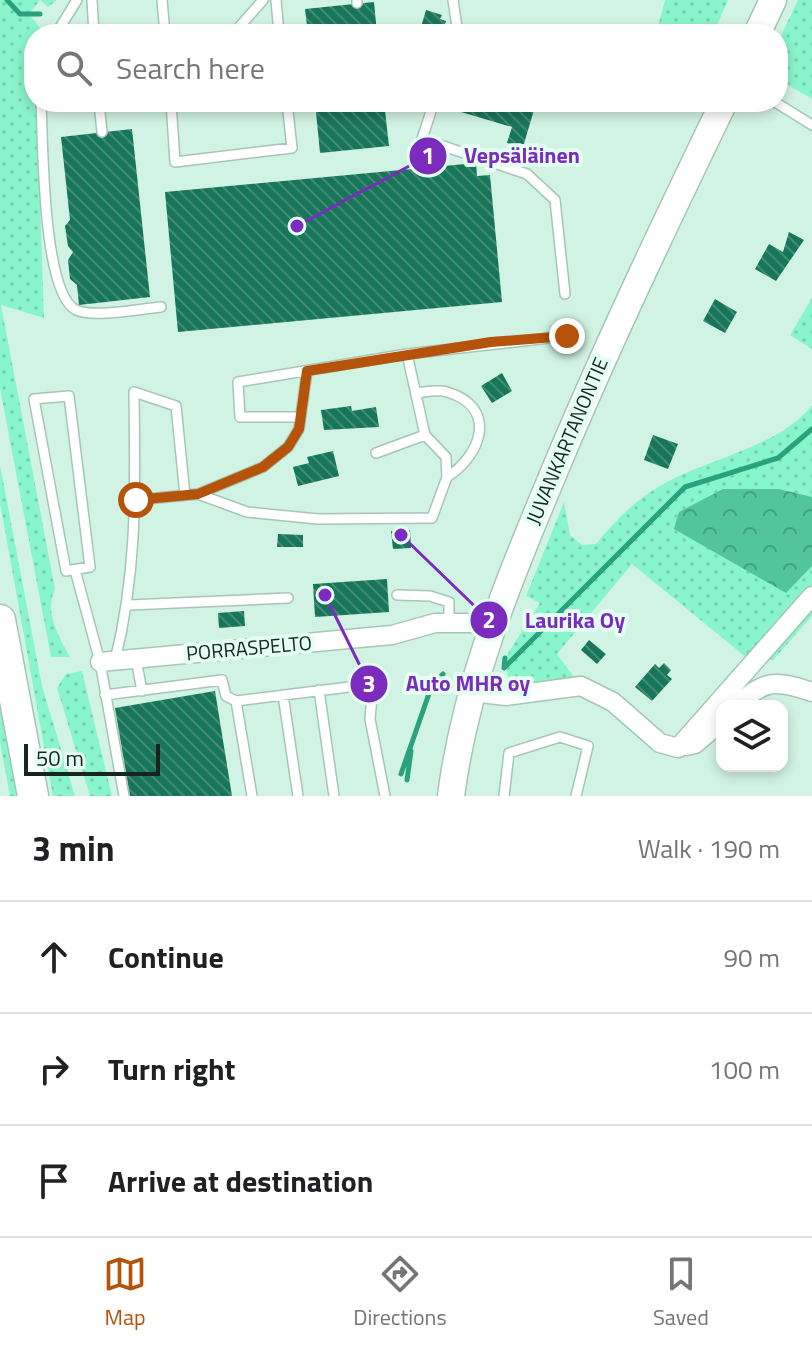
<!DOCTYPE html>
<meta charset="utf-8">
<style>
body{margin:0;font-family:"Titillium Web",sans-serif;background:#f6f6f6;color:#202124}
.controls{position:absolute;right:24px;bottom:24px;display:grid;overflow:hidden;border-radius:16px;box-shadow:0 4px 12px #0003}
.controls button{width:72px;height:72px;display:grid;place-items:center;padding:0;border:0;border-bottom:2px solid #e0e0e0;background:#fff;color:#202124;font:40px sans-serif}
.scale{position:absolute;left:24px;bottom:20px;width:136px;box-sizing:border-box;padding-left:8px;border:4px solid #17241f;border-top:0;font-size:22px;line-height:28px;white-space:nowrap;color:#17241f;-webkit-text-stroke:6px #e3fef2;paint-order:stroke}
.stop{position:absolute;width:24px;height:24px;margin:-18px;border:6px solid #b45309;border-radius:50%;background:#fff}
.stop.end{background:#b45309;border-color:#fff;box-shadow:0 2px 8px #0008}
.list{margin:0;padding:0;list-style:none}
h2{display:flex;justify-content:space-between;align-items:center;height:104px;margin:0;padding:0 32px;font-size:34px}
h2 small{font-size:26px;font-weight:400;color:#757577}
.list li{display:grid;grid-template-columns:52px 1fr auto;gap:24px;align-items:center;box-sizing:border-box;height:112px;padding:0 32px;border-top:2px solid #e0e0e0}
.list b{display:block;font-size:30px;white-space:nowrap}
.list em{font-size:26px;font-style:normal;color:#757577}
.icon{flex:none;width:44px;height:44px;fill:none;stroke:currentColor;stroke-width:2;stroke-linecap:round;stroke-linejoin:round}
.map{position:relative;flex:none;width:812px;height:796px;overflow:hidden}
.search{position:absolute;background:#fff;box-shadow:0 4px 12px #0003;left:24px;right:24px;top:24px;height:88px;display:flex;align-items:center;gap:20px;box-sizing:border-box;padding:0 28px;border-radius:32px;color:#757577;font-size:30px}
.sheet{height:440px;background:#fff}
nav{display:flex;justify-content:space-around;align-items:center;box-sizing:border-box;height:112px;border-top:2px solid #e0e0e0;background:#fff;font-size:22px;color:#757577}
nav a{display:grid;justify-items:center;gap:4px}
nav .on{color:#b45309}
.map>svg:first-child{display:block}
.grass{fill:url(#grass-dots)}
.forest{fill:url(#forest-crowns)}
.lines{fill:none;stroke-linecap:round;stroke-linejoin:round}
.stream{stroke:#28a37d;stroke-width:5}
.building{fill:url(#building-back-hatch)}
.service-casing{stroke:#a5c6b7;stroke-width:12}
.minor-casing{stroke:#a5c6b7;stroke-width:21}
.secondary-casing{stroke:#a5c6b7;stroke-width:29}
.trunk-casing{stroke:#a5c6b7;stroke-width:33}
.service{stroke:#fff;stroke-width:9}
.minor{stroke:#fff;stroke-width:18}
.secondary{stroke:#fff;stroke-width:26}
.trunk{stroke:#fff;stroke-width:30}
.route{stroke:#b45309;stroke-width:10}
.labels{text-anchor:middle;stroke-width:8;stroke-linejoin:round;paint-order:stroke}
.street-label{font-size:20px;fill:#17241f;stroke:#e3fef2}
.leader{fill:none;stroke:#7b2cbf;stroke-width:3}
.callout-dot{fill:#7b2cbf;stroke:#e3fef2;stroke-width:3}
.mark-label{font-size:24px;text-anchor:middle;font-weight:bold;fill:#fff}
.callout-label{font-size:22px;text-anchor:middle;font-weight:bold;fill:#7b2cbf;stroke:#e3fef2;stroke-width:8;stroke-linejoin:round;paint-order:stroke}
</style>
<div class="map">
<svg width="812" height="796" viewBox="0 0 812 796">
<defs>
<pattern id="grass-dots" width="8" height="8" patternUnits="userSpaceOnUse" patternTransform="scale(2)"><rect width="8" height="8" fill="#89f5cc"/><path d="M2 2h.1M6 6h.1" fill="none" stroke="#76d2af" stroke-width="1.8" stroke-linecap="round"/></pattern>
<pattern id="forest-crowns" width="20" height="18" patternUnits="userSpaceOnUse" patternTransform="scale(2)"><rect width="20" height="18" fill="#52c59d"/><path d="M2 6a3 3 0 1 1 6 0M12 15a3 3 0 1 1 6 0" fill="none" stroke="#43a07f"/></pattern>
<pattern id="building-back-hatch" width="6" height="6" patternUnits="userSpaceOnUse" patternTransform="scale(2)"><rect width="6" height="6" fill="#167659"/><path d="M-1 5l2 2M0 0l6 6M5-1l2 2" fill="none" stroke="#478b77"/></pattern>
</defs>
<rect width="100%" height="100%" fill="#d1f3e4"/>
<!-- grass -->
<path class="grass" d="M0,0H57L48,7L40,0L29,14L45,34H34L44,318L1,305L55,589C44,613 58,635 70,657H51L0,388Z
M665,0H728L713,34H656Z
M798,0H812V99L778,79V42Z
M812,298V349L790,335Z
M812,405V616L774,659L753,663L632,564L557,654L576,680L510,690L505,658L540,603L526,596L564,502L570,535L582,545L596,544C615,521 634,501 660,486C705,459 781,447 812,405Z
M0,465L42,686L75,796H53L0,503Z
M82,671L112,796H90L57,688L66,674Z
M0,701L17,796H10L0,742Z"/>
<!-- forest -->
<path class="forest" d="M723,489H779L812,497V566L786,593L674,529L679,512Z"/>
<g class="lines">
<!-- stream -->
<path class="stream" d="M7,0L20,14H40
M505,658L504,668L685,487L778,458L812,429
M401,774L432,685L443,674
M407,780L411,751"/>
</g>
<!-- building -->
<path class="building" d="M374,2L377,34H308L305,9Z
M426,10L442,15L440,19L446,21L444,27L438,25L436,34H419Z
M315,102H384L389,146L320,153Z
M463,102H507L534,110L523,147L507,143L512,127L461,112Z
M132,129L150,297L79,305L77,285L70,279L68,260L73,252L68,246L65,226L70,220L61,137Z
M476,163L477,176L490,175L502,302L178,332L165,192Z
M789,232L804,240L776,281L755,269L769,244L783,252Z
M715,299L737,312L725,333L703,321Z
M502,373L512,391L492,403L481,386Z
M351,406L352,411L376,407L379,427L324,430L321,410Z
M653,435L678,444L668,469L644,460Z
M333,451L339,476L298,486L293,467L309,463L307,457Z
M410,530L411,548L393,549L391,531Z
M278,534L303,535V547H277Z
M387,579L389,612L315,617L313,584Z
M244,611L245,626L219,628L218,613Z
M589,640L606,654L597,664L581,650Z
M664,663L671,670L667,675L672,679L652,701L635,687L655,664L659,668Z
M215,691L232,796H130L115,708Z"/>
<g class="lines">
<defs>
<path id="service" d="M92,0L94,34
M162,0L165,34
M276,0L279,34
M357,0V3
M453,0L458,34
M56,34L77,0
M233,34L263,0
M41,102C43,140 42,293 76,310C94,318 140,309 161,307
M99,102L102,132
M171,102L175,162L292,148L287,102
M434,102L422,139L527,174L555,200L565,294
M775,102L812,125
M416,393C425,392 439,389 447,392C498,407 482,455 447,477
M69,396L90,567L66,571L34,399Z
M300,417H240L238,382L407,354L567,336
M376,453L425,435
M198,494L247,512L318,519L432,518L447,477L446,457L425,435L407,354
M136,500L198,494L263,467L288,447L299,429L307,371
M75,570L100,662L124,796
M397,595L430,596L449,602V623
M129,605L288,598
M136,659L142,691
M115,661C138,567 135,488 134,392L176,406L185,495
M319,690L334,796
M105,695L222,680L226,696L236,701
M283,695L298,796
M252,796L236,701L373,684L370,719L385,796
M504,796L509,753L560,737L588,746L576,796"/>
<path id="minor" d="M100,662L392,635L435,623H493
M472,692L506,696L581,686L613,702L660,743L678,748L812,596
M737,706C764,679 776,680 812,692
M686,746L695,744L722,721"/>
<path id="secondary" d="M757,34L773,0
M451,796C465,688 505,589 547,489C601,358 662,230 724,102"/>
<path id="trunk" d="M0,620L33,796"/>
</defs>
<!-- service casing -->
<use href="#service" class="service-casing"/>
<!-- minor casing -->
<use href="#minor" class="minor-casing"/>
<!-- secondary casing -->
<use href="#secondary" class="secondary-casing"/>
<!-- trunk casing -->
<use href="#trunk" class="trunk-casing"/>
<!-- service -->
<use href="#service" class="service"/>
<!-- minor -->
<use href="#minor" class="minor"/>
<!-- secondary -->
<use href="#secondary" class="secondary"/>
<!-- trunk -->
<use href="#trunk" class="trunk"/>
</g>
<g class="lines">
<!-- route -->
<path class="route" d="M136,500L198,494L263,467L288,447L299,429L307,371L491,342L567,336"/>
</g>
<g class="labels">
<!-- street labels -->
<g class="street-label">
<text transform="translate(567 441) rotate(-67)" y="7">JUVANKARTANONTIE</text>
<text transform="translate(249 648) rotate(-5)" y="7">PORRASPELTO</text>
</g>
</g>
<!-- callouts -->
<path class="leader" d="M297 226L428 156M401 535L489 620M325 595L369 684"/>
<g class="callout-dot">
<circle cx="297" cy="226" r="8"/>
<circle cx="401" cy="535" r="8"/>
<circle cx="325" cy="595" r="8"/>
<circle cx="428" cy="156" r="20"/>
<circle cx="489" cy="620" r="20"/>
<circle cx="369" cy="684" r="20"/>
</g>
<g class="mark-label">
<text x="428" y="164">1</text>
<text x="489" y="628">2</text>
<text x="369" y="692">3</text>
</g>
<g class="callout-label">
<text x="522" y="163">Vepsäläinen</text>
<text x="575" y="628">Laurika Oy</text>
<text x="468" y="691">Auto MHR oy</text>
</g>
</svg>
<div class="controls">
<button><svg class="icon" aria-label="layers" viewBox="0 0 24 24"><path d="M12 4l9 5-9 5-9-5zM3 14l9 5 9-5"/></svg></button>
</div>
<div class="scale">50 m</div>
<div class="stop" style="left:136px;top:500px"></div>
<div class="stop end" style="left:567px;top:336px"></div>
<div class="search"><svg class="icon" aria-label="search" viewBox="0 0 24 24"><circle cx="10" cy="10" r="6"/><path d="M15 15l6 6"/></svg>Search here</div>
</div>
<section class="sheet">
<h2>3 min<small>Walk · 190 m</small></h2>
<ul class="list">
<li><svg class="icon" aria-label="ahead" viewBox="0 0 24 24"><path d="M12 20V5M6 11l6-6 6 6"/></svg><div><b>Continue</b></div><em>90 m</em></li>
<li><svg class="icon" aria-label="right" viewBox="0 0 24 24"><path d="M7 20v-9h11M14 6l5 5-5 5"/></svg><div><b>Turn right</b></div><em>100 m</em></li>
<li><svg class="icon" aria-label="arrive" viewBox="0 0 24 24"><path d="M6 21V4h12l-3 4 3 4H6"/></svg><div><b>Arrive at destination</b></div></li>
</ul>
</section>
<nav>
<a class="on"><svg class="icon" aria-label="map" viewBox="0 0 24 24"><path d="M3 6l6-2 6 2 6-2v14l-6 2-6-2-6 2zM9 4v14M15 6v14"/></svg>Map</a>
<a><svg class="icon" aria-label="directions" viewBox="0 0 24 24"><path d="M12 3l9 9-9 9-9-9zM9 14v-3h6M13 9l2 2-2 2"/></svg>Directions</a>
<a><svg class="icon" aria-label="saved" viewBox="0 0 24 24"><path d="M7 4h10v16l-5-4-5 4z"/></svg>Saved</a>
</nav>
